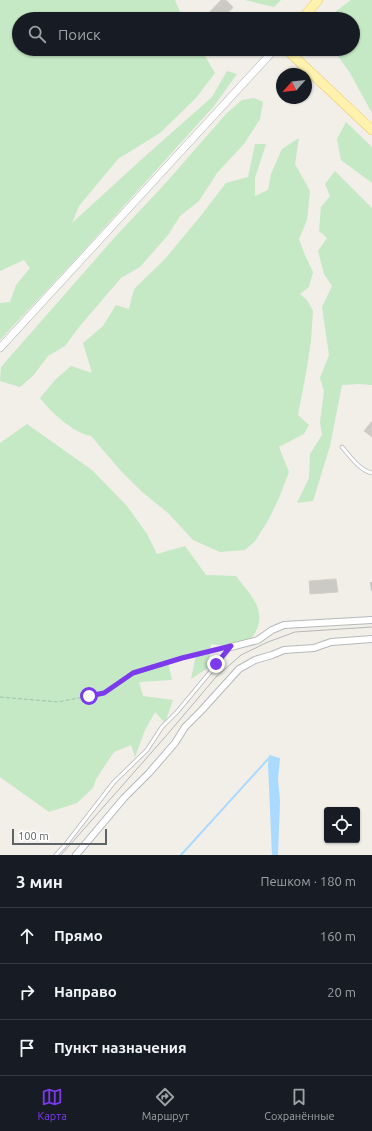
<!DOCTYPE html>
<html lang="ru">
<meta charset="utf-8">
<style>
body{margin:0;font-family:Ubuntu,sans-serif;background:#20242c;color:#f1f3f6}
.controls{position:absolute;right:12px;bottom:12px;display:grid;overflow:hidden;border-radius:4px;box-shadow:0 1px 3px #0004}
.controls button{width:36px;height:36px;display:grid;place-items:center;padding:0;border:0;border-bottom:1px solid #363941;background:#171b24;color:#f1f3f6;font:20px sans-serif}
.compass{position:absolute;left:276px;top:68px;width:36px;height:36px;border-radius:50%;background:#171b24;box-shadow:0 1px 3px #0004;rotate:243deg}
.scale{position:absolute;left:12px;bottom:10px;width:95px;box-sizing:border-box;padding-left:4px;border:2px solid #5f6368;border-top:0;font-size:11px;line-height:14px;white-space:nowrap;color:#5f6368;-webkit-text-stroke:3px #fff;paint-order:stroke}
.stop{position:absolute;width:12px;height:12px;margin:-9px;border:3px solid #7c3aed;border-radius:50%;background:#fff}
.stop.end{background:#7c3aed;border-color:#fff;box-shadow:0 1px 4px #0008}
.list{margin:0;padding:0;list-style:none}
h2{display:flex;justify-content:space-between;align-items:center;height:52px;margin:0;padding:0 16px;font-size:17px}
h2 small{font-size:13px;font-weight:400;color:#9ea1a6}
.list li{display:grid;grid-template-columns:26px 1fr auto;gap:12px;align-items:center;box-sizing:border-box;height:56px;padding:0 16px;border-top:1px solid #363941}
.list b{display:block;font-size:15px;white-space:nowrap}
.list em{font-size:13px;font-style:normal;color:#9ea1a6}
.icon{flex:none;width:22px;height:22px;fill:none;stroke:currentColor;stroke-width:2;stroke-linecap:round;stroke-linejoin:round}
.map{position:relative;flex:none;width:372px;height:855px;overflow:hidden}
.search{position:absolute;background:#171b24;box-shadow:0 1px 3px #0004;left:12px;right:12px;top:12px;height:44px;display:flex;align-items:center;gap:10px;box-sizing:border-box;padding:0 14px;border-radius:22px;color:#9ea1a6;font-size:15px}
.sheet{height:220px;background:#171b24}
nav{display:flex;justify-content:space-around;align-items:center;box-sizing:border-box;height:56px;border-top:1px solid #363941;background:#171b24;font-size:11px;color:#9ea1a6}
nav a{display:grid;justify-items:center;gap:2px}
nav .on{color:#7c3aed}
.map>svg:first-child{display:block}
.green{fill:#c5e8c5}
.water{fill:#aadaff}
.shadow{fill:#0003}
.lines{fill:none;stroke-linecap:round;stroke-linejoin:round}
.stream{stroke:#aadaff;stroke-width:2}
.building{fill:#cccac5;stroke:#d6d1c6}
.service-casing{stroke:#b5b8bc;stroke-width:4.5}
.minor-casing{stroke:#b5b8bc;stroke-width:8}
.tertiary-casing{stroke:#b5b8bc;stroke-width:8}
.primary-casing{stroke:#f2c960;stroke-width:10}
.path{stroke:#9cc7a9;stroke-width:1;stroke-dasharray:4 2;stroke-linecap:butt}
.service{stroke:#fff;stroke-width:3}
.minor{stroke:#fff;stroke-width:6}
.tertiary{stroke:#fff;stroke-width:7}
.primary{stroke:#fff2af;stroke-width:9}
.tram{stroke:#b6b7b8;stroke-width:1}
.route{stroke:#7c3aed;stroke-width:5}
</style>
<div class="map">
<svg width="372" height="855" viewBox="0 0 372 855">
<rect width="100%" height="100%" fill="#f1efe8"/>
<!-- green -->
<path class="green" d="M0,0H175L183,19H19V49H201L215,73L196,98L160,133L118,159L79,206L72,223L142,159L212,97L227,71L237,74L214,106L76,259L0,340V303L10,302L16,285L30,268L24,260L0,271Z
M245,0H281L274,7Z
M351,0H372V113L350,73L333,49H353V19H334L336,11Z
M254,98L263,102L260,119L244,144L217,173L199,201L180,216L168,235L140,267L121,278L79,327L65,346L48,356L33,376L20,387L0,381L1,367L115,237L163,186L226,114L242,100Z
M346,122L372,147V183L341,160L337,139Z
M299,138L295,164L310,191L307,220L299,239L304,253L313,272L309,287L300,294L307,300L313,311L311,341L306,373L298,415L309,425L304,434L279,447L289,472L279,498L269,519L255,541L245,550L220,552L193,540L168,513L142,492L121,471L91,436C73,433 51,412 40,398L56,379L71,366L92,373L83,343L103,326L116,305L129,309L134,289L165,259L199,218L226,183L248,177L255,144H266L255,178V196L268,190L271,174L282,149Z
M335,171L372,208V385L358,384L342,385L330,446L313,501L297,503L309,478L310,454L322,435L320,422L324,391L320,378L329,355L322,307L332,286L324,274L318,251L327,238L319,231L321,207L330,196L325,184Z
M27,424L92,470L127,506L147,534L157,554L185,546L206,575L236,576C249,594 268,609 255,633C253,637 248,641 245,645L231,647L211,644L209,667L191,679L196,655L168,662L172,680L139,682L143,696L173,700L165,723L155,712L145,730L135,757L131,745L114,752L96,779L93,788L77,803L49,812L0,777V443Z"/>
<!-- water -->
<path class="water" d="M269,755L280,758L278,779L280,801L278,855H272L268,765Z"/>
<!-- shadow -->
<path class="shadow" d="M223,0H225L233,8L222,19H205Z
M336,580L338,592L311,594L310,582Z
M370,582H372V591L371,590Z"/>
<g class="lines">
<!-- stream -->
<path class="stream" d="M181,855L269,758"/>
</g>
<!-- building -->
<path class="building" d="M221,0H226L233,7L221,19H203Z
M372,421V437L364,431Z
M336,579L338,592L310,594L309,581Z"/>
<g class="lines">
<defs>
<path id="service" d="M342,447C350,456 360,471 372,473
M56,855L66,844L114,782L147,750L162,727L177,712L231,647"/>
<path id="minor" d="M231,647L258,640L272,630L284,625L372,620
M76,855L124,798L149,773L175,743L185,727L201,711L239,669L255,660L272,655L284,650L314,648L331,642L372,639"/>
<path id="tertiary" d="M0,348L275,49"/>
<path id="primary" d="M302,19L318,0
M286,49L372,130"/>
</defs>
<!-- service casing -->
<use href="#service" class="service-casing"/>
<!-- minor casing -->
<use href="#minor" class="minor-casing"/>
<!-- tertiary casing -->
<use href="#tertiary" class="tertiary-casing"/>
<!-- primary casing -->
<use href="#primary" class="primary-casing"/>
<!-- path -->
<path class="path" d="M0,697L58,702L104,693L133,673L182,658L222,648"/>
<!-- service -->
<use href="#service" class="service"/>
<!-- minor -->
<use href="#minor" class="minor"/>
<!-- tertiary -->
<use href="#tertiary" class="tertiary"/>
<!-- primary -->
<use href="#primary" class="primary"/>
<!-- tram -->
<path class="tram" d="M61,855L166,736L216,677L241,655L268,642L295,632L372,627"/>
</g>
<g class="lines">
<!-- route -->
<path class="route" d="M89,696L104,693L133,673L182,658L231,646L216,664"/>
</g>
</svg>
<div class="controls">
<button><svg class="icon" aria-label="locate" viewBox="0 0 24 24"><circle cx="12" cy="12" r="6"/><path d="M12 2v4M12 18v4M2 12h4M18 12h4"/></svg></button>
</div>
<svg class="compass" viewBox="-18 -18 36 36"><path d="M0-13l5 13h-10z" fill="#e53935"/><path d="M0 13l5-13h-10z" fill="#9ea1a6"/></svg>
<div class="scale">100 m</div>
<div class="stop" style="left:89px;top:696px"></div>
<div class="stop end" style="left:216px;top:664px"></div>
<div class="search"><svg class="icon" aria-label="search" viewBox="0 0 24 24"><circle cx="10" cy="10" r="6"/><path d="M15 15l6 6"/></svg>Поиск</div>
</div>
<section class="sheet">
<h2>3 мин<small>Пешком · 180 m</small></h2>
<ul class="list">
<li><svg class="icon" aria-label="ahead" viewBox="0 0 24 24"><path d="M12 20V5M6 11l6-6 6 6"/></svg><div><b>Прямо</b></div><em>160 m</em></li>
<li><svg class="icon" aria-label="right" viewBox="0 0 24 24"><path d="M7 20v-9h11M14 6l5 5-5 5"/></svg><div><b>Направо</b></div><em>20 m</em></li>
<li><svg class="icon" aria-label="arrive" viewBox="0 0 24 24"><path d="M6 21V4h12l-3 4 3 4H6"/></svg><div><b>Пункт назначения</b></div></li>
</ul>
</section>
<nav>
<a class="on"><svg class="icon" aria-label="map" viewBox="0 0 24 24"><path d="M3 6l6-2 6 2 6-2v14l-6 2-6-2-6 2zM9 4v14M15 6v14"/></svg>Карта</a>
<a><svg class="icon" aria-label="directions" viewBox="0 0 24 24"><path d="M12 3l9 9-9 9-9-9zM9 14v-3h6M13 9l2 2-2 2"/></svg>Маршрут</a>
<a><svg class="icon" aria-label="saved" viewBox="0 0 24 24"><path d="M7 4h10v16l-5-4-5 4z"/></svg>Сохранённые</a>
</nav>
